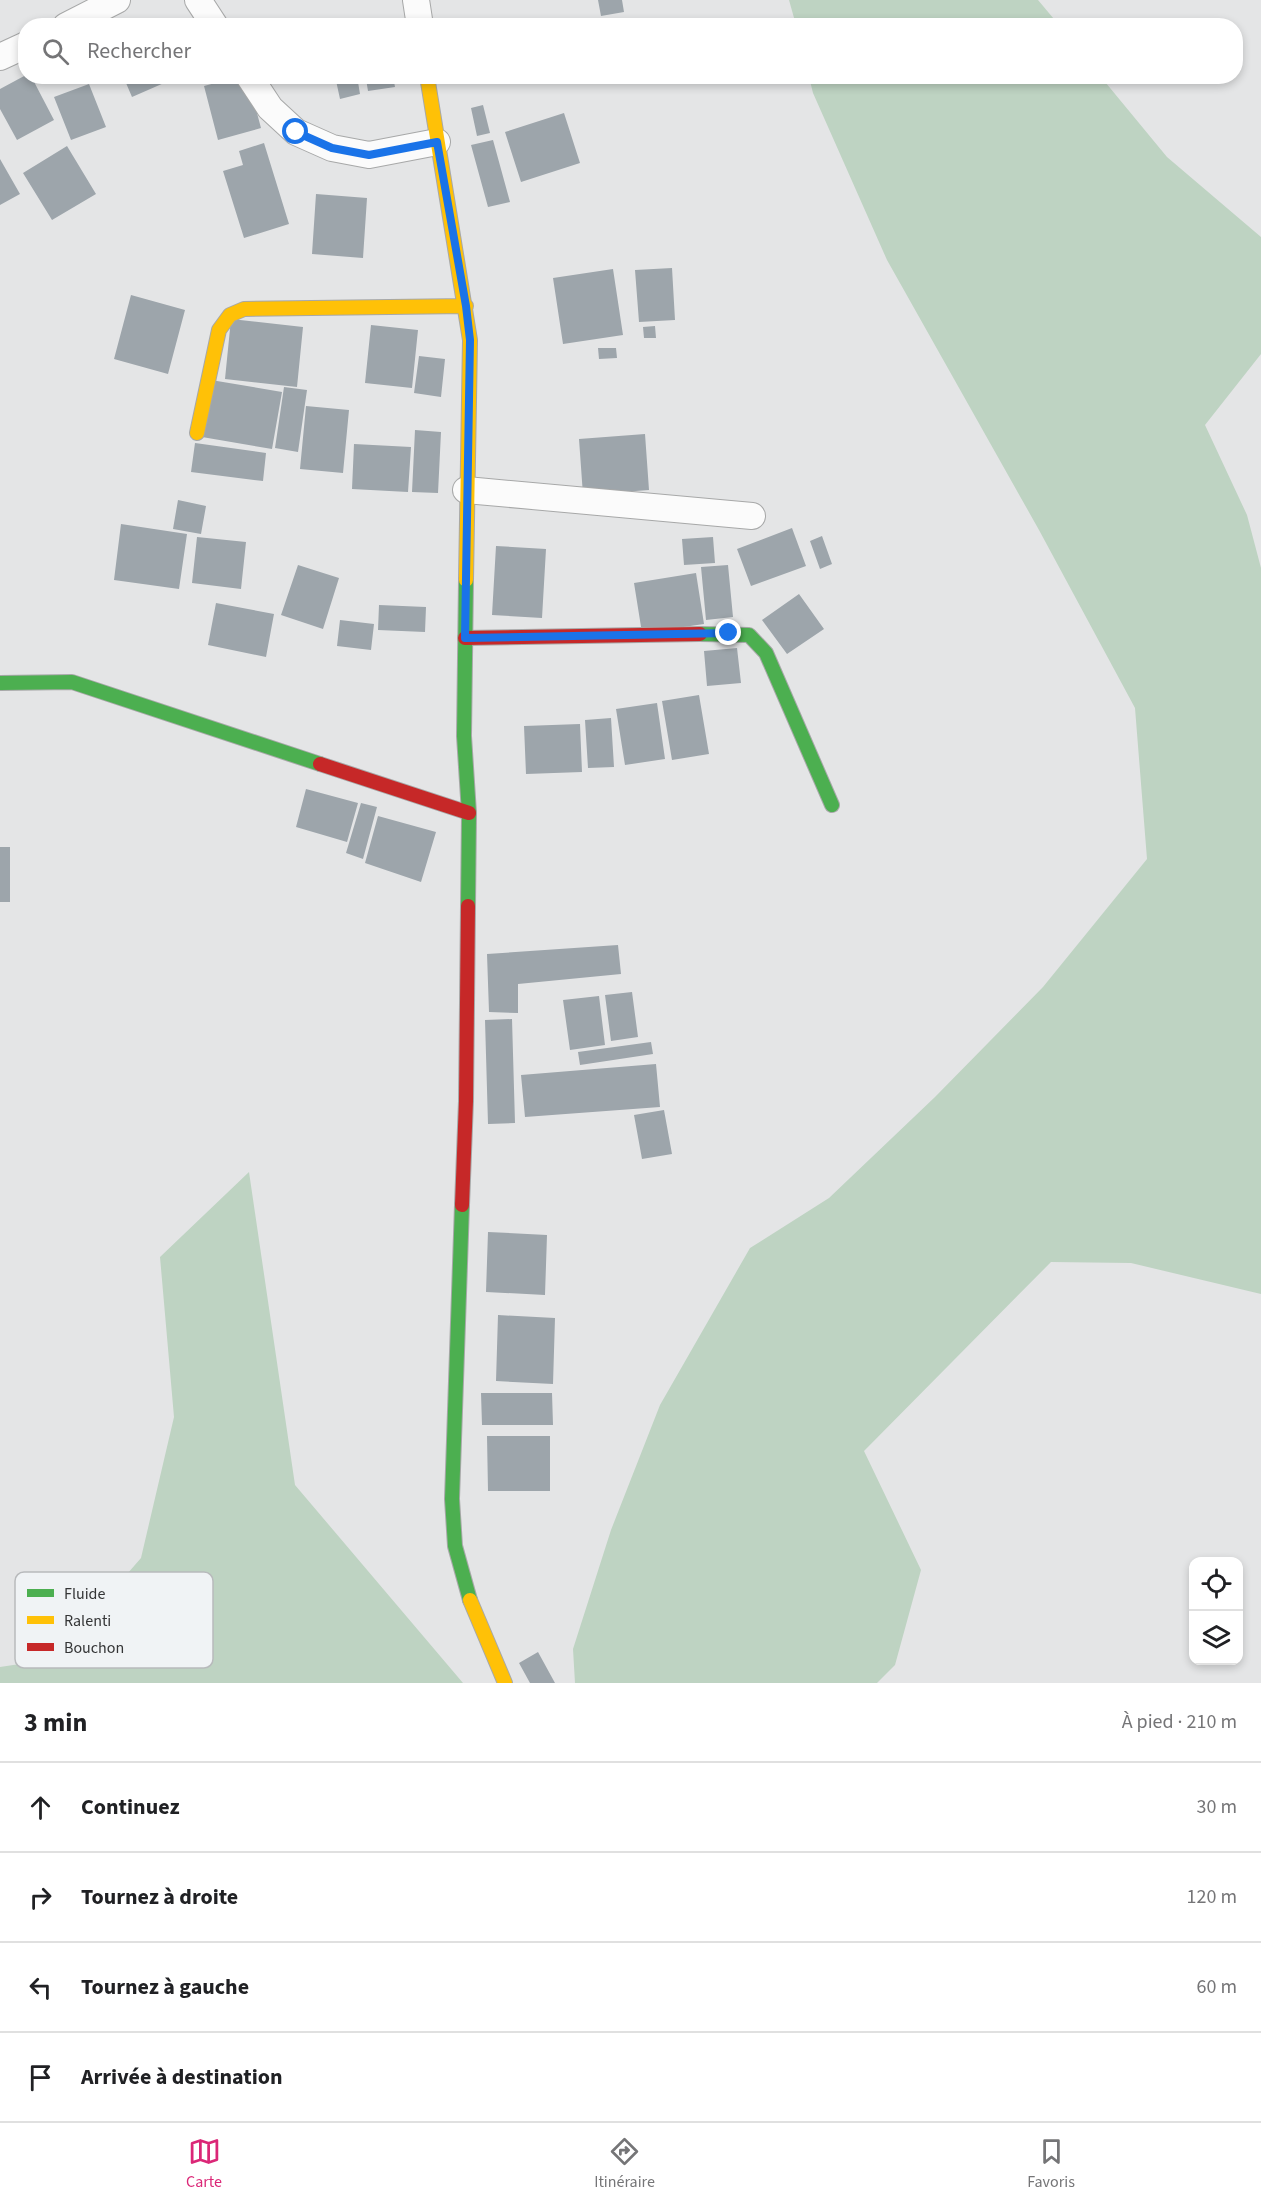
<!DOCTYPE html>
<html lang="fr">
<meta charset="utf-8">
<style>
body{margin:0;font-family:"Source Sans 3",sans-serif;background:#f6f6f6;color:#202124}
.controls{position:absolute;right:18px;bottom:18px;display:grid;overflow:hidden;border-radius:12px;box-shadow:0 3px 9px #0003}
.controls button{width:54px;height:54px;display:grid;place-items:center;padding:0;border:0;border-bottom:2px solid #e0e0e0;background:#fff;color:#202124;font:30px sans-serif}
.stop{position:absolute;width:18px;height:18px;margin:-14px;border:4px solid #1a73e8;border-radius:50%;background:#fff}
.stop.end{background:#1a73e8;border-color:#fff;box-shadow:0 2px 6px #0008}
.list{margin:0;padding:0;list-style:none}
h2{display:flex;justify-content:space-between;align-items:center;height:78px;margin:0;padding:0 24px;font-size:26px}
h2 small{font-size:20px;font-weight:400;color:#757577}
.list li{display:grid;grid-template-columns:39px 1fr auto;gap:18px;align-items:center;box-sizing:border-box;height:90px;padding:0 24px;border-top:2px solid #e0e0e0}
.list b{display:block;font-size:22px;white-space:nowrap}
.list em{font-size:20px;font-style:normal;color:#757577}
.icon{flex:none;width:33px;height:33px;fill:none;stroke:currentColor;stroke-width:2;stroke-linecap:round;stroke-linejoin:round}
.map{position:relative;flex:none;width:1261px;height:1683px;overflow:hidden}
.search{position:absolute;background:#fff;box-shadow:0 3px 9px #0003;left:18px;right:18px;top:18px;height:66px;display:flex;align-items:center;gap:15px;box-sizing:border-box;padding:0 21px;border-radius:24px;color:#757577;font-size:22px}
.sheet{height:438px;background:#fff}
nav{display:flex;justify-content:space-around;align-items:center;box-sizing:border-box;height:84px;border-top:2px solid #e0e0e0;background:#fff;font-size:16px;color:#757577}
nav a{display:grid;justify-items:center;gap:3px}
nav .on{color:#db2777}
.map>svg:first-child{display:block}
.green{fill:#bed3c2}
.building{fill:#9da5ab}
.lines{fill:none;stroke-linecap:round;stroke-linejoin:round}
.street-casing{stroke:#a7a8a8;stroke-width:28}
.fast-casing{stroke:#a7a8a8;stroke-width:16}
.slow-casing{stroke:#a7a8a8;stroke-width:16}
.jam-casing{stroke:#a7a8a8;stroke-width:16}
.street{stroke:#fbfbfb;stroke-width:26}
.fast{stroke:#4caf50;stroke-width:14}
.slow{stroke:#ffc107;stroke-width:14}
.jam{stroke:#c62828;stroke-width:14}
.route{stroke:#1a73e8;stroke-width:8}
.key{fill:#f0f3f5;stroke:#b8babc;stroke-width:1.5}
.key-label{font-size:16px;fill:#343536}
</style>
<div class="map">
<svg width="1261" height="1683" viewBox="0 0 1261 1683">
<rect width="100%" height="100%" fill="#e4e5e6"/>
<!-- green -->
<path class="green" d="M789,0H1038L1059,25H796Z
M809,77H1101L1167,157L1261,237V354L1205,425L1247,515L1261,568V1294L1131,1263L1051,1262L864,1451L921,1570L895,1665L877,1683H575L573,1649L611,1530L660,1405L750,1248L829,1198L935,1097L1043,987L1147,859L1135,708L1039,530L887,260L813,93Z
M249,1172L295,1485L463,1683H0V1667L53,1659L141,1558L174,1417L160,1257Z"/>
<!-- building -->
<path class="building" d="M598,0H622L624,12L601,16Z
M26,75L31,76L54,120L17,140L0,109V89Z
M123,76H180L132,97Z
M241,76H247L261,128L218,140L204,86Z
M335,76H357L360,94L340,99Z
M382,76H393L395,87L368,91L366,79Z
M89,84L106,127L71,140L54,97Z
M483,105L490,133L477,136L471,108Z
M564,113L580,163L521,182L505,132Z
M493,140L510,202L488,207L471,145Z
M264,143L289,224L244,238L223,171L243,165L239,151Z
M67,146L96,194L52,220L23,173Z
M0,159L20,194L0,205Z
M316,194L367,198L363,258L312,254Z
M672,268L675,320L639,322L635,270Z
M613,269L623,335L563,344L553,278Z
M131,295L185,310L168,374L114,359Z
M231,319L303,327L297,387L225,379Z
M371,325L418,330L412,388L365,383Z
M655,326L656,338H644L643,327Z
M598,348H616L617,358L599,359Z
M419,356L445,359L441,397L414,393Z
M211,380L282,392L272,449L202,437Z
M284,387L307,390L298,452L275,448Z
M306,406L349,410L343,473L300,469Z
M415,430L441,432L438,493L412,492Z
M645,434L649,490L583,495L579,439Z
M195,443L266,453L263,481L191,472Z
M354,444L411,447L408,492L352,489Z
M178,500L206,506L201,534L173,529Z
M121,524L187,534L179,589L114,580Z
M792,528L806,566L751,586L737,549Z
M822,536L832,564L820,569L810,541Z
M197,537L246,542L241,589L192,583Z
M713,537L715,563L684,565L682,539Z
M496,546L546,549L542,618L492,615Z
M298,565L339,578L323,629L281,615Z
M728,565L733,617L706,620L701,567Z
M696,573L704,624L642,633L634,583Z
M799,594L824,629L787,654L762,620Z
M216,603L274,614L266,657L208,645Z
M379,605L426,607L425,632L378,630Z
M340,620L374,624L371,650L337,646Z
M737,648L741,683L707,686L704,651Z
M699,695L709,754L672,760L662,701Z
M657,703L665,759L625,765L616,709Z
M611,718L614,767L588,768L585,720Z
M580,724L582,772L526,774L524,726Z
M306,789L358,803L347,842L296,827Z
M361,803L377,807L363,859L346,853Z
M378,816L436,832L421,882L365,863Z
M0,847H10V902H0Z
M618,945L621,974L518,984V1013L489,1012L487,954Z
M632,992L638,1037L611,1041L605,995Z
M599,996L605,1045L570,1050L563,1000Z
M512,1019L515,1123L488,1124L485,1020Z
M651,1042L653,1054L580,1065L578,1052Z
M656,1064L660,1107L525,1117L521,1075Z
M664,1110L672,1154L642,1159L634,1115Z
M488,1232L547,1235L545,1295L486,1292Z
M498,1315L555,1318L553,1384L496,1381Z
M481,1393H552L553,1425H482Z
M487,1436H550V1491H488Z
M538,1652L555,1683H530L519,1663Z"/>
<g class="lines">
<defs>
<path id="street" d="M198,0L215,26
M416,0L420,26
M66,26L117,0
M0,57L26,45
M249,76L270,108L296,132L332,148L369,155L437,142
M466,490L752,516"/>
<path id="fast" d="M466,580L464,736L469,813L468,906
M700,634L749,635L766,653L832,805
M0,683L72,682L320,764
M462,1205L452,1499L455,1546L470,1600"/>
<path id="slow" d="M427,76L470,340L466,580
M197,433L219,330L230,315L244,309L466,306
M470,1600L505,1683"/>
<path id="jam" d="M465,638L700,634
M320,764L469,813
M462,1205L466,1101L468,906"/>
</defs>
<!-- street casing -->
<use href="#street" class="street-casing"/>
<!-- fast casing -->
<use href="#fast" class="fast-casing"/>
<!-- slow casing -->
<use href="#slow" class="slow-casing"/>
<!-- jam casing -->
<use href="#jam" class="jam-casing"/>
<!-- street -->
<use href="#street" class="street"/>
<!-- fast -->
<use href="#fast" class="fast"/>
<!-- slow -->
<use href="#slow" class="slow"/>
<!-- jam -->
<use href="#jam" class="jam"/>
</g>
<g class="lines">
<!-- route -->
<path class="route" d="M296,132L332,148L369,155L437,142L466,306L470,340L465,638L729,633"/>
</g>
<!-- legend -->
<rect x="15" y="1572" width="198" height="96" rx="9" class="key"/>
<rect x="27" y="1589" width="27" height="8" fill="#4caf50"/>
<rect x="27" y="1616" width="27" height="8" fill="#ffc107"/>
<rect x="27" y="1643" width="27" height="8" fill="#c62828"/>
<g class="key-label">
<text x="64" y="1599">Fluide</text>
<text x="64" y="1626">Ralenti</text>
<text x="64" y="1653">Bouchon</text>
</g>
</svg>
<div class="controls">
<button><svg class="icon" aria-label="locate" viewBox="0 0 24 24"><circle cx="12" cy="12" r="6"/><path d="M12 2v4M12 18v4M2 12h4M18 12h4"/></svg></button>
<button><svg class="icon" aria-label="layers" viewBox="0 0 24 24"><path d="M12 4l9 5-9 5-9-5zM3 14l9 5 9-5"/></svg></button>
</div>
<div class="stop" style="left:296px;top:132px"></div>
<div class="stop end" style="left:729px;top:633px"></div>
<div class="search"><svg class="icon" aria-label="search" viewBox="0 0 24 24"><circle cx="10" cy="10" r="6"/><path d="M15 15l6 6"/></svg>Rechercher</div>
</div>
<section class="sheet">
<h2>3 min<small>À pied · 210 m</small></h2>
<ul class="list">
<li><svg class="icon" aria-label="ahead" viewBox="0 0 24 24"><path d="M12 20V5M6 11l6-6 6 6"/></svg><div><b>Continuez</b></div><em>30 m</em></li>
<li><svg class="icon" aria-label="right" viewBox="0 0 24 24"><path d="M7 20v-9h11M14 6l5 5-5 5"/></svg><div><b>Tournez à droite</b></div><em>120 m</em></li>
<li><svg class="icon" aria-label="left" viewBox="0 0 24 24"><path d="M17 20v-9H6M10 6l-5 5 5 5"/></svg><div><b>Tournez à gauche</b></div><em>60 m</em></li>
<li><svg class="icon" aria-label="arrive" viewBox="0 0 24 24"><path d="M6 21V4h12l-3 4 3 4H6"/></svg><div><b>Arrivée à destination</b></div></li>
</ul>
</section>
<nav>
<a class="on"><svg class="icon" aria-label="map" viewBox="0 0 24 24"><path d="M3 6l6-2 6 2 6-2v14l-6 2-6-2-6 2zM9 4v14M15 6v14"/></svg>Carte</a>
<a><svg class="icon" aria-label="directions" viewBox="0 0 24 24"><path d="M12 3l9 9-9 9-9-9zM9 14v-3h6M13 9l2 2-2 2"/></svg>Itinéraire</a>
<a><svg class="icon" aria-label="saved" viewBox="0 0 24 24"><path d="M7 4h10v16l-5-4-5 4z"/></svg>Favoris</a>
</nav>
